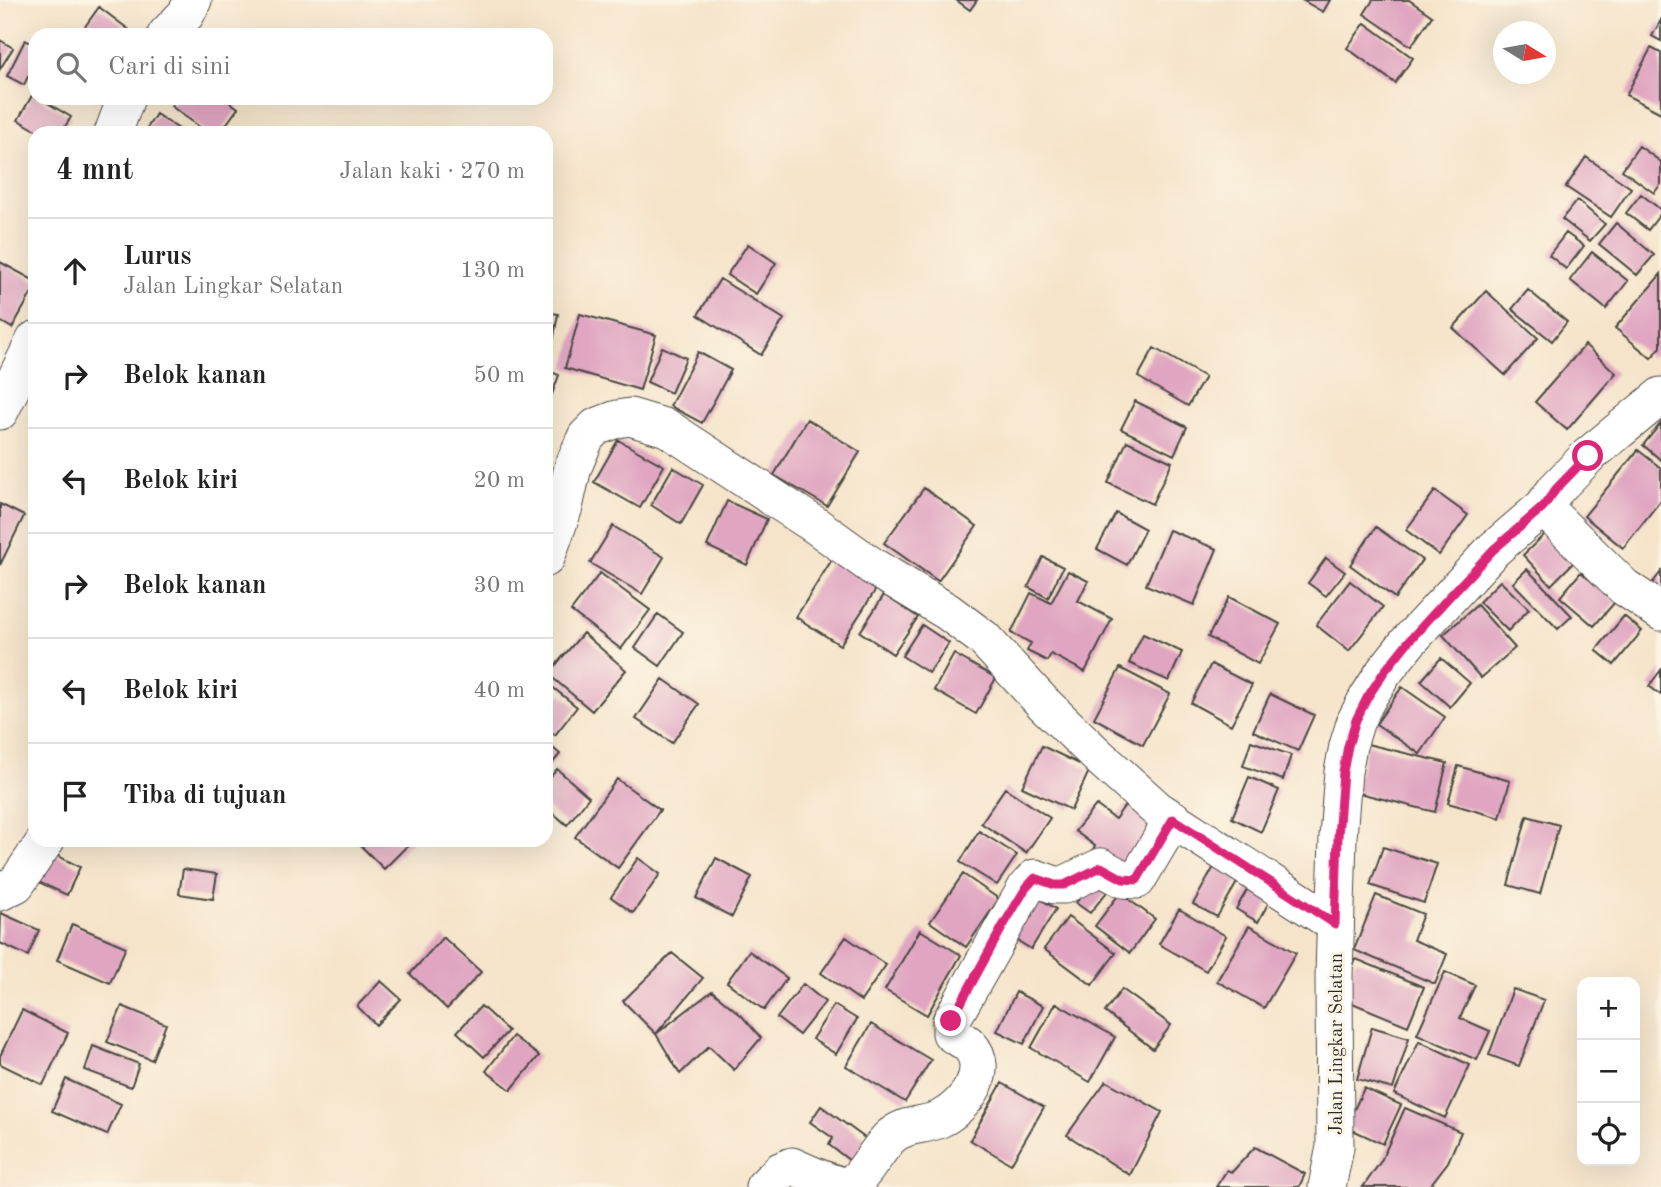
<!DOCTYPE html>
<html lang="id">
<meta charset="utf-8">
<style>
body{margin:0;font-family:"Old Standard TT",serif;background:#f6f6f6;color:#222}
.controls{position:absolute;right:21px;bottom:21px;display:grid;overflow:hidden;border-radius:14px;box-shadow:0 7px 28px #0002}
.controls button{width:63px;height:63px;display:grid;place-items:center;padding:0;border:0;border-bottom:2px solid #e0e0e0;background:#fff;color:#222;font:35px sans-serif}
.compass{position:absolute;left:1493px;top:21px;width:63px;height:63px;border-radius:50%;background:#fff;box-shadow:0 7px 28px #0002;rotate:101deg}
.stop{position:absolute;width:21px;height:21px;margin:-16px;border:5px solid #db2777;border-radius:50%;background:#fff}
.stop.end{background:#db2777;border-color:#fff;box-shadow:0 2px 7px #0008}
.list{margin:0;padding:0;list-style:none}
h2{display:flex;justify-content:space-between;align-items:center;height:91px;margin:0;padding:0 28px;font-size:30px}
h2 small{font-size:23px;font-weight:400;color:#767676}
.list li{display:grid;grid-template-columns:46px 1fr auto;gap:21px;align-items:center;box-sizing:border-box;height:105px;padding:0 28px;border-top:2px solid #e0e0e0}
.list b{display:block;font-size:26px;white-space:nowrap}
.list p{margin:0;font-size:23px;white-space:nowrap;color:#767676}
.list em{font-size:23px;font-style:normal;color:#767676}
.icon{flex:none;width:38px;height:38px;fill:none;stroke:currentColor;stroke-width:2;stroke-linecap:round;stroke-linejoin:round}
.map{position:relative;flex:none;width:1661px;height:1187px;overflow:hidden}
.search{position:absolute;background:#fff;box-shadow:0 7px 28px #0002;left:28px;top:28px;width:525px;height:77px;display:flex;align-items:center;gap:18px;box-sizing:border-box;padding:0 24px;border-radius:21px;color:#767676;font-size:26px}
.panel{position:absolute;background:#fff;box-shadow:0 7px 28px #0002;left:28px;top:126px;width:525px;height:721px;border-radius:21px}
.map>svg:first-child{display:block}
.building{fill:#e0a6c1}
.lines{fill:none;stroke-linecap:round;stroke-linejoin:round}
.minor-casing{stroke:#494743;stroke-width:39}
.minor{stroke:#fff;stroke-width:37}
.route{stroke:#db2777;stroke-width:9}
.labels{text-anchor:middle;stroke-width:6;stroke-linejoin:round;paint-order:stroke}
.street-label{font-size:19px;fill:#2b2b2b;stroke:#fcf5e5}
</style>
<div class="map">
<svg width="1661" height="1187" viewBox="0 0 1661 1187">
<rect width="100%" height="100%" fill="#fcf5e5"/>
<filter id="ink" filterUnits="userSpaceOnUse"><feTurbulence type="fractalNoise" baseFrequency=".0143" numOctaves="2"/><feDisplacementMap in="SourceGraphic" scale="14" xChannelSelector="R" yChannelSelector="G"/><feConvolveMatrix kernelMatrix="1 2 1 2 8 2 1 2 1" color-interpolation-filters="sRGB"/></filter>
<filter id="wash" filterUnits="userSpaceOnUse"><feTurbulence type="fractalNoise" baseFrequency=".00686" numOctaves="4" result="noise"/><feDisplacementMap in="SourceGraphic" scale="28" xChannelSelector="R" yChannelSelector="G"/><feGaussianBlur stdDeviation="1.57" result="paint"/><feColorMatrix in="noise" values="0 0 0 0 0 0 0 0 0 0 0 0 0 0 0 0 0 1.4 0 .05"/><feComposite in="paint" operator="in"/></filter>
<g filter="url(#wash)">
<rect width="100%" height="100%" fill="#f5e4ca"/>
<g id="blocks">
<!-- building -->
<path class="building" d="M956,0H977L970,10Z
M1302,0H1330L1323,12Z
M1373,0H1409L1432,16L1411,46L1364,14Z
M99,7L136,35H79Z
M1661,20V41L1652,36Z
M1365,23L1413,58L1395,83L1347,48Z
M0,40L13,48L0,69Z
M25,40L35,45V62L24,85L7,76Z
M1651,48L1661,53V113L1626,95Z
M33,94L35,96V98H39L71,117L61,133H41L18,120Z
M177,98H224L238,108L220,133H208L171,106Z
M156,114L185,133H144Z
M1639,146L1661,162V184L1654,193L1622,170Z
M1586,157L1631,188L1611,217L1566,187Z
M1641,194L1661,210V213L1648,230L1626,213Z
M1577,200L1605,224L1590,241L1562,219Z
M1616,223L1654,255L1637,275L1599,244Z
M1566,233L1584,246L1566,269L1549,255Z
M748,244L776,263L756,294L727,275Z
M1592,252L1628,281L1606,309L1570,280Z
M0,262L35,281V287L12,328L0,321Z
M1661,274V347L1651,358L1615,328Z
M720,279L784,319L761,355L698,315Z
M1528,290L1567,322L1552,341L1512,309Z
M1486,291L1538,338L1505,375L1453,328Z
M546,312L558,314L551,353H546Z
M580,314L656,335L640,390L565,368Z
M1585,345L1616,373L1567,430L1535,402Z
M662,347L686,358L671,393L647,382Z
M1154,348L1205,377L1188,406L1138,377Z
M698,352L731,370L702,423L670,406Z
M546,370L559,375L546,411Z
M1135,401L1187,427L1174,455L1121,429Z
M807,419L860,452L827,506L774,475Z
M1661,423V460L1643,445Z
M618,440L664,466L640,508L594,482Z
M1127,441L1172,462L1152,504L1108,483Z
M1638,450L1661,468V500L1623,548L1584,516Z
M673,467L703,485L681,524L651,505Z
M924,488L977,526L938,581L884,543Z
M1435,491L1468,515L1439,555L1406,530Z
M727,501L767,519L747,565L707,546Z
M0,504L24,516L0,565Z
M1116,513L1145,529L1127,565L1097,549Z
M613,526L664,557L642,594L590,563Z
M1376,527L1422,560L1395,598L1350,565Z
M1169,530L1217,549L1194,605L1146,585Z
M1546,533L1574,562L1551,585L1523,555Z
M1043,557L1063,567L1048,598L1028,587Z
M833,558L878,586L840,645L796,617Z
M1326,558L1345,572L1326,596L1308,583Z
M1527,569L1572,616L1558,629L1513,583Z
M1068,571L1088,581L1078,601L1112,619L1085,672L1051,654L1047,661L1027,651L1031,643L1011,633L1031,593L1051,603Z
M1581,572L1615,602L1594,626L1560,597Z
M1661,572V595L1650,586Z
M600,573L650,610L621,649L571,611Z
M1350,581L1383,607L1349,651L1316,625Z
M1500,581L1529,609L1508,631L1479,602Z
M884,595L918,617L893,654L860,632Z
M1229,597L1280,624L1258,664L1208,637Z
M1477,605L1515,648L1481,678L1443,635Z
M658,614L683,632L660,666L635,648Z
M1624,616L1642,631L1614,665L1596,650Z
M922,625L949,643L929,673L902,656Z
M583,633L626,670L592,711L548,674Z
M1143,634L1182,652L1169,681L1129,663Z
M954,654L996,678L976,714L934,690Z
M1441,658L1470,683L1450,707L1421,681Z
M1211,664L1252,685L1231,725L1191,703Z
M1120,668L1170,694L1143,745L1094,718Z
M1661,670V695L1649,686Z
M663,679L699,704L672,743L636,719Z
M546,682L577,707L555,735L546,728Z
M1402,687L1445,717L1420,754L1376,724Z
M1270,694L1314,715L1298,751L1253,731Z
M1251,741L1291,755L1283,780L1243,766Z
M546,742L560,754L546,771Z
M1367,744L1447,763L1435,812L1355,792Z
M1042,746L1090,769L1071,810L1022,787Z
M1458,766L1510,781L1500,818L1448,803Z
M557,769L589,797L567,825L546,807V782Z
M1249,777L1279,790L1261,832L1232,818Z
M617,779L660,810L618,868L575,837Z
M1005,788L1050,818L1026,853L981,823Z
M1126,804L1154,826L1121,870L1093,849L1095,846L1075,831L1096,805L1115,819Z
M1527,816L1559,825L1540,894L1508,885Z
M979,831L1017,855L997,885L960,862Z
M355,840H413L384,869Z
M1383,847L1437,864L1424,903L1370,885Z
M46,850L80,867L67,895L32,879Z
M638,858L660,874L633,913L611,897Z
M716,858L752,877L732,917L696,898Z
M1215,865L1239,879L1217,917L1193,904Z
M183,869L217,874L213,899L179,894Z
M963,874L999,899L966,947L930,922Z
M1092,881L1107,892L1090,913L1076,903Z
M1251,883L1273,895L1258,922L1236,909Z
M1120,893L1155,919L1130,953L1095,926Z
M1032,894L1056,909L1031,949L1007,934Z
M1376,895L1423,914L1413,940L1447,954L1435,984L1354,950Z
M1179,909L1226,936L1206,971L1159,944Z
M1,913L39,930L28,956L0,943Z
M1068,917L1116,953L1092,985L1044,949Z
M72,924L126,947L110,983L57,960Z
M1249,926L1296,953L1264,1008L1217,981Z
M920,930L961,955L927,1015L885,990Z
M443,937L481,972L447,1009L410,974Z
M846,937L886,965L861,1001L821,973Z
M749,951L787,978L764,1010L727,982Z
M672,953L703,978L656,1034L623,1001Z
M1356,959L1424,987L1408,1026L1340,998Z
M1445,972L1475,985L1460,1018L1490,1031L1477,1060L1417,1034Z
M381,981L401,999L376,1025L357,1006Z
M803,984L825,1002L799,1035L777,1018Z
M1122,989L1171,1025L1153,1049L1105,1012Z
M1513,989L1544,1000L1519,1066L1489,1055Z
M712,991L742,1016L761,1038L734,1070L709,1046L680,1074L656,1034Z
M1016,992L1043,1006L1024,1044L997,1031Z
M1056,1003L1115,1037L1090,1082L1031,1048Z
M834,1005L857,1019L836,1054L812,1039Z
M122,1006L166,1024L152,1060L107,1042Z
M481,1006L508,1031L484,1057L457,1032Z
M22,1010L68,1033L43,1085L0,1064V1056Z
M871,1024L931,1060L905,1102L846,1066Z
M1372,1027L1409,1038L1393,1089L1357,1079Z
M513,1036L539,1056L511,1090L486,1071Z
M1419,1041L1470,1065L1445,1118L1394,1094Z
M93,1046L139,1064L131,1087L85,1070Z
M66,1079L121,1104L107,1135L52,1111Z
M1106,1081L1162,1112L1130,1175L1067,1135Z
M1002,1083L1044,1107L1011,1164L970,1140Z
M1364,1088L1401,1105L1383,1144L1346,1127Z
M821,1106L869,1141L853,1163L829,1145L833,1138L810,1122Z
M1405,1108L1461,1132L1448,1162L1432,1183L1436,1187H1363L1381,1161Z
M1255,1147L1305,1174L1299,1187H1216L1227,1170L1232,1172Z"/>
</g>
</g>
<g filter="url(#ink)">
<use href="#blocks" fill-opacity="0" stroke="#494743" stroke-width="2"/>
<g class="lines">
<defs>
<path id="minor" d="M166,35L186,14L193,0
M113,133L126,98
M0,411L35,340
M1543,507L1624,587L1661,612
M546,558L564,507L573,467L586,437L596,427L617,419L630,417L667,428L815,525L872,566L948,612L983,638L1043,703L1098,756L1158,810L1335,924
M0,892L16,884L46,840
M764,1187L780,1171L792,1166C803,1171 837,1187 848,1185C860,1183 879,1147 890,1137C906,1123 922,1127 940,1119C965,1107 993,1070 969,1045C964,1040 956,1037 951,1033V1021L1026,888L1035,878L1055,885H1064L1101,867L1123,879L1137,880L1173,819
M1327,1187L1335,1147L1334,976L1338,837L1343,772L1348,746L1356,720L1367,699L1384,672L1408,642L1493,550L1543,507L1556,489L1588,456L1661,396"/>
</defs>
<!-- minor casing -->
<use href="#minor" class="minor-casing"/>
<!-- minor -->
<use href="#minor" class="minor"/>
</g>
</g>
<g class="lines" filter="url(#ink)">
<!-- route -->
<path class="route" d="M951,1021L1003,926L1026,888L1035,878L1055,885H1064L1101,867L1123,879L1137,880L1173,819L1335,924L1338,837L1343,772L1348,746L1356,720L1367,698L1384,672L1408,642L1449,597L1493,550L1543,507L1556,489L1588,456"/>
</g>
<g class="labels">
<!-- street labels -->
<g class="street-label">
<text transform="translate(1335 1044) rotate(-90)" y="7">Jalan Lingkar Selatan</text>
</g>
</g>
</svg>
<div class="controls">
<button>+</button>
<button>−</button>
<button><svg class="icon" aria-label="locate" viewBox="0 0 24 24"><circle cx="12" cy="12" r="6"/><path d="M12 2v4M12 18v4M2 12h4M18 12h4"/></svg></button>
</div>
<svg class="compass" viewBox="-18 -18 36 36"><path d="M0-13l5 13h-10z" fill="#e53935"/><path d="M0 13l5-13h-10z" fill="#767676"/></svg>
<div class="stop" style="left:1588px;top:456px"></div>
<div class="stop end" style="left:951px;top:1021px"></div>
<div class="search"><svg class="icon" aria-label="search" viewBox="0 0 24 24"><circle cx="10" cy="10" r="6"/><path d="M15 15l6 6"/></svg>Cari di sini</div>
<section class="panel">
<h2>4 mnt<small>Jalan kaki · 270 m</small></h2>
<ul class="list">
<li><svg class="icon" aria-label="ahead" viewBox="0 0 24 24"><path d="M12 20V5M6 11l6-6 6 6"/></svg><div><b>Lurus</b><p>Jalan Lingkar Selatan</p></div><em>130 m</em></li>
<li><svg class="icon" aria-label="right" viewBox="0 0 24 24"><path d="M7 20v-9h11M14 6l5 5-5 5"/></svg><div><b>Belok kanan</b></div><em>50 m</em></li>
<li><svg class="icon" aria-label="left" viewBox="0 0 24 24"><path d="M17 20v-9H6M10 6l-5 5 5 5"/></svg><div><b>Belok kiri</b></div><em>20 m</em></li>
<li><svg class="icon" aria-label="right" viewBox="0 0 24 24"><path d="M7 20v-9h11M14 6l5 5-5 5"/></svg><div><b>Belok kanan</b></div><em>30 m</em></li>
<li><svg class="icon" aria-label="left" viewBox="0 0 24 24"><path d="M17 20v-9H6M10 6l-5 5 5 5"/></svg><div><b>Belok kiri</b></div><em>40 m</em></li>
<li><svg class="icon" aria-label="arrive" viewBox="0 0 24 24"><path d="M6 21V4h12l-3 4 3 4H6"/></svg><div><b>Tiba di tujuan</b></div></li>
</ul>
</section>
</div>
